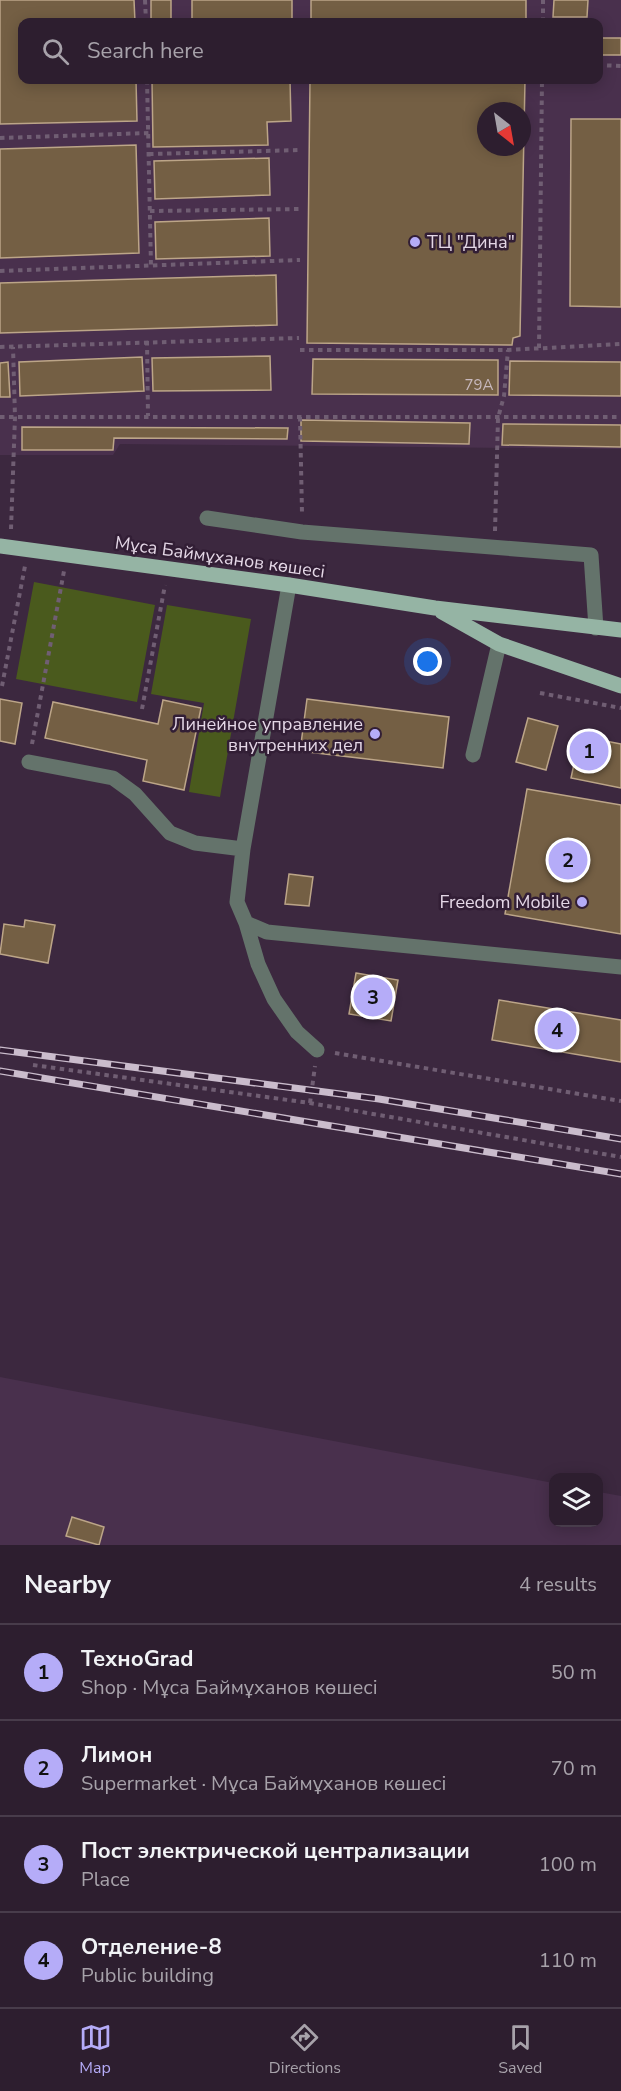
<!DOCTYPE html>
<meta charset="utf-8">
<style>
body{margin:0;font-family:"Nunito Sans",sans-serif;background:#392b3b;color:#f1f3f6}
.controls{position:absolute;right:18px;bottom:18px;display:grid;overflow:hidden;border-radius:12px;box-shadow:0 3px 15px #0003}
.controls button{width:54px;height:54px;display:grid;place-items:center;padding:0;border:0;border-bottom:2px solid #483c4b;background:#2d1e2f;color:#f1f3f6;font:30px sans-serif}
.compass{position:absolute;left:477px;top:102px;width:54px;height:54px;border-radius:50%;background:#2d1e2f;box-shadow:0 3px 15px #0003;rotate:149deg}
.you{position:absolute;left:428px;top:662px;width:21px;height:21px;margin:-15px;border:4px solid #fff;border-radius:50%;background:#1a73e8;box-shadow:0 0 0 9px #1a73e833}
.badge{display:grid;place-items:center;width:39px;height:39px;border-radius:50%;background:#b5acf8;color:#111;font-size:20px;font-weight:700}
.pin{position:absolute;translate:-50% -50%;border:3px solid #fff;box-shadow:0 2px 6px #0006}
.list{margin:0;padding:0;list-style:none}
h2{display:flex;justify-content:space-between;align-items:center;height:78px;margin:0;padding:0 24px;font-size:26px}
h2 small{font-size:20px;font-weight:400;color:#a7a2aa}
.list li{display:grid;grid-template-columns:39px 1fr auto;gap:18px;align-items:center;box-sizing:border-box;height:96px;padding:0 24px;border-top:2px solid #483c4b}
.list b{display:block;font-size:22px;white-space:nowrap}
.list p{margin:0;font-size:20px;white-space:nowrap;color:#a7a2aa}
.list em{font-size:20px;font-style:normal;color:#a7a2aa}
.icon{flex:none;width:33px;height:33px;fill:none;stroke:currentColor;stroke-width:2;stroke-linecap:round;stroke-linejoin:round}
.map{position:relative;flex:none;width:621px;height:1545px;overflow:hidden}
.search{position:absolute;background:#2d1e2f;box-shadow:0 3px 15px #0003;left:18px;right:18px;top:18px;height:66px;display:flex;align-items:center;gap:15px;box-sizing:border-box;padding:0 21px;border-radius:12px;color:#a7a2aa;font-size:22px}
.sheet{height:462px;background:#2d1e2f}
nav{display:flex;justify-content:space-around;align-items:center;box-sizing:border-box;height:84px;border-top:2px solid #483c4b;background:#2d1e2f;font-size:16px;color:#a7a2aa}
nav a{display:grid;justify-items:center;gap:3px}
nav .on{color:#b5acf8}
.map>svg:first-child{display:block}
.built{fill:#49304d;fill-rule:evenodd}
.green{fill:#4a5a1d}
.building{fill:#745f44;stroke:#bca588;stroke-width:1.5;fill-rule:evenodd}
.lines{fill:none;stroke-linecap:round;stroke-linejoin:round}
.path{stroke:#705e73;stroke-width:4;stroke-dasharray:4.5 4.5;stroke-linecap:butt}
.minor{stroke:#64736b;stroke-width:15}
.major{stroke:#95b4a4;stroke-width:15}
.rail-casing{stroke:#cabccc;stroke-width:7}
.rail{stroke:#321e35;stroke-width:4.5;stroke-dasharray:14;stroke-linecap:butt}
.poi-dot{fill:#b5acf8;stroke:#321e35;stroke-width:2}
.labels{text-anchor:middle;stroke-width:5;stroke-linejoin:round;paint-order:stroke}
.number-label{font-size:15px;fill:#c8b9be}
.poi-label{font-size:18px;fill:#e4d7e6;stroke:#321e35;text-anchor:end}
.street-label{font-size:18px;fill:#e4d7e6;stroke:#321e35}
</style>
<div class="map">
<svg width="621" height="1545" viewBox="0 0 621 1545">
<rect width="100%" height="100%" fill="#3c283f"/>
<!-- built -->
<path class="built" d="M0,0H621V449L120,444L113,455H0ZM22,22H598V80H22ZM486,111H522V147H486Z
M0,1377L553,1483L554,1522H598L599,1492L621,1496V1545H0Z"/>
<!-- green -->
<path class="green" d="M34,582L155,605L137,702L16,679Z
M167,605L251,619L220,797L189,792L204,703L151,694Z"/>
<!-- building -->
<path class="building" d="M0,0H134L135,22H22V80H136L137,121L0,124Z
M151,0H171V22H151Z
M192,0H292V22H192Z
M311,0H526V22H311Z
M554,0H588L587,17H553Z
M598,38H621V55H598Z
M152,80H290L291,121L267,122L268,145L153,147Z
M310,80H525L520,336L513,338L512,345L307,343ZM486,111H522V147H486Z
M571,119H621V307L570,306Z
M136,145L139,253L0,258V149Z
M269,158L270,195L155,199L154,161Z
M269,218L270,256L156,259L155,222Z
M276,275L277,325L0,333V283Z
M270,356L271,390L153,391L152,358Z
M142,357L144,391L20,396L19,362Z
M313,359L498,360V395L312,394Z
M510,361L621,362V396L509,395Z
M8,362L10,397H0V363Z
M301,420L470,423L469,444L301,441Z
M503,424L621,425V447L502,445Z
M22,427L288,428L287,439L114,438L113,450H22Z
M0,699L22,703L15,744L0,741Z
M307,699L449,717L443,768L300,751Z
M163,700L201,708L184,790L143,781L147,760L45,738L53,702L158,724Z
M528,718L558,726L546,770L516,762Z
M580,736L621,744V788L571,778Z
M527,789L621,805V934L505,914Z
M289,874L313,877L309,906L285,904Z
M25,920L55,925L48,963L0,954L4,924L24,927Z
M356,973L398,980L391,1021L349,1014Z
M499,1000L621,1020V1062L492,1040Z
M72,1517L104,1527L99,1545L66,1536Z"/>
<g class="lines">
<!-- path -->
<path class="path" d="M145,0L146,22
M543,22V0
M598,65L621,66
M147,80L151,266
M0,138L149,133
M149,154L301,150
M150,211L300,209
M0,271L300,260
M147,341L148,416
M0,347L299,338
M539,348L542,80
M300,350H508L621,344
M0,417H621
M300,417L302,513
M11,529L15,417L13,347
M495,531L498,418L504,396L508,350
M2,686L25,566
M540,693L621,708
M142,709L165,585
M32,744L64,571
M335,1053L621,1101
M33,1065L310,1103L621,1157
M310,1103L315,1066"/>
<!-- minor -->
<path class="minor" d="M207,518L302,532L591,555L596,628
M289,585L243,849L237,902L246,923L258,964L274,999L297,1032L317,1050
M473,755L499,644
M29,762L113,778L135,794L170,833L195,843L243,849
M246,923L267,932L621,967"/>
<!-- major -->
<path class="major" d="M0,546L289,585L435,608L621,630
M442,612L499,644L621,686"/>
<defs>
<path id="rail" d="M0,1050L379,1099L621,1139
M0,1071L621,1174"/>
</defs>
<!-- rail casing -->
<use href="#rail" class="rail-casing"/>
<!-- rail -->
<use href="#rail" class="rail"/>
</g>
<!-- markers -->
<g class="poi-dot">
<circle cx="415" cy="242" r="6"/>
<circle cx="375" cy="734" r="6"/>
<circle cx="582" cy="902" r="6"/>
</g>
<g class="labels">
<!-- number labels -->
<g class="number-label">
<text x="479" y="390">79А</text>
</g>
<!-- poi labels -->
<g class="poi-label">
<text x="427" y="248" text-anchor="start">ТЦ "Дина"</text>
<text x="363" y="730">Линейное управление<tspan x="363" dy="21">внутренних дел</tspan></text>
<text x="570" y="908">Freedom Mobile</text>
</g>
<!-- street labels -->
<g class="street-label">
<text transform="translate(220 557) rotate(8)" y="6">Мұса Баймұханов көшесі</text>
</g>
</g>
</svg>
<div class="controls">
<button><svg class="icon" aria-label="layers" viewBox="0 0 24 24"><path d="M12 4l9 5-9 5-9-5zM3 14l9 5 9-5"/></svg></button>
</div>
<svg class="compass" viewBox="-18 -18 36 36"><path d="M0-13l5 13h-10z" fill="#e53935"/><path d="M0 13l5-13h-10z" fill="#a7a2aa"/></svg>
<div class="you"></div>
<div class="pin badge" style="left:589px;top:751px">1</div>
<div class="pin badge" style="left:568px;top:860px">2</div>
<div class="pin badge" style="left:373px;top:997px">3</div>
<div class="pin badge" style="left:557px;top:1030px">4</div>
<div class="search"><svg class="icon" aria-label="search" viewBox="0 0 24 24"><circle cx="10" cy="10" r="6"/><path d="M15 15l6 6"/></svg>Search here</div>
</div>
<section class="sheet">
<h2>Nearby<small>4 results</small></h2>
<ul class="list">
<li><span class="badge">1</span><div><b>ТехноGrad</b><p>Shop · Мұса Баймұханов көшесі</p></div><em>50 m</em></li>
<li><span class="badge">2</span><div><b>Лимон</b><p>Supermarket · Мұса Баймұханов көшесі</p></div><em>70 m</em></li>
<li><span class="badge">3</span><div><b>Пост электрической централизации</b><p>Place</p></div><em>100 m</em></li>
<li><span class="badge">4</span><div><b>Отделение-8</b><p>Public building</p></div><em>110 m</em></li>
</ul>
</section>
<nav>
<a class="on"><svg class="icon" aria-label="map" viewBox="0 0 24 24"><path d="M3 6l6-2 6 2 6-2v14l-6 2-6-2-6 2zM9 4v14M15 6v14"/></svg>Map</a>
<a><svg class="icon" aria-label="directions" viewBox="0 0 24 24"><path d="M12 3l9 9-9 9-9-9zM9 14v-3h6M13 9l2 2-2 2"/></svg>Directions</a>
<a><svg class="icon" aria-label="saved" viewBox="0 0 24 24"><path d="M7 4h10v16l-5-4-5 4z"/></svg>Saved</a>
</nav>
